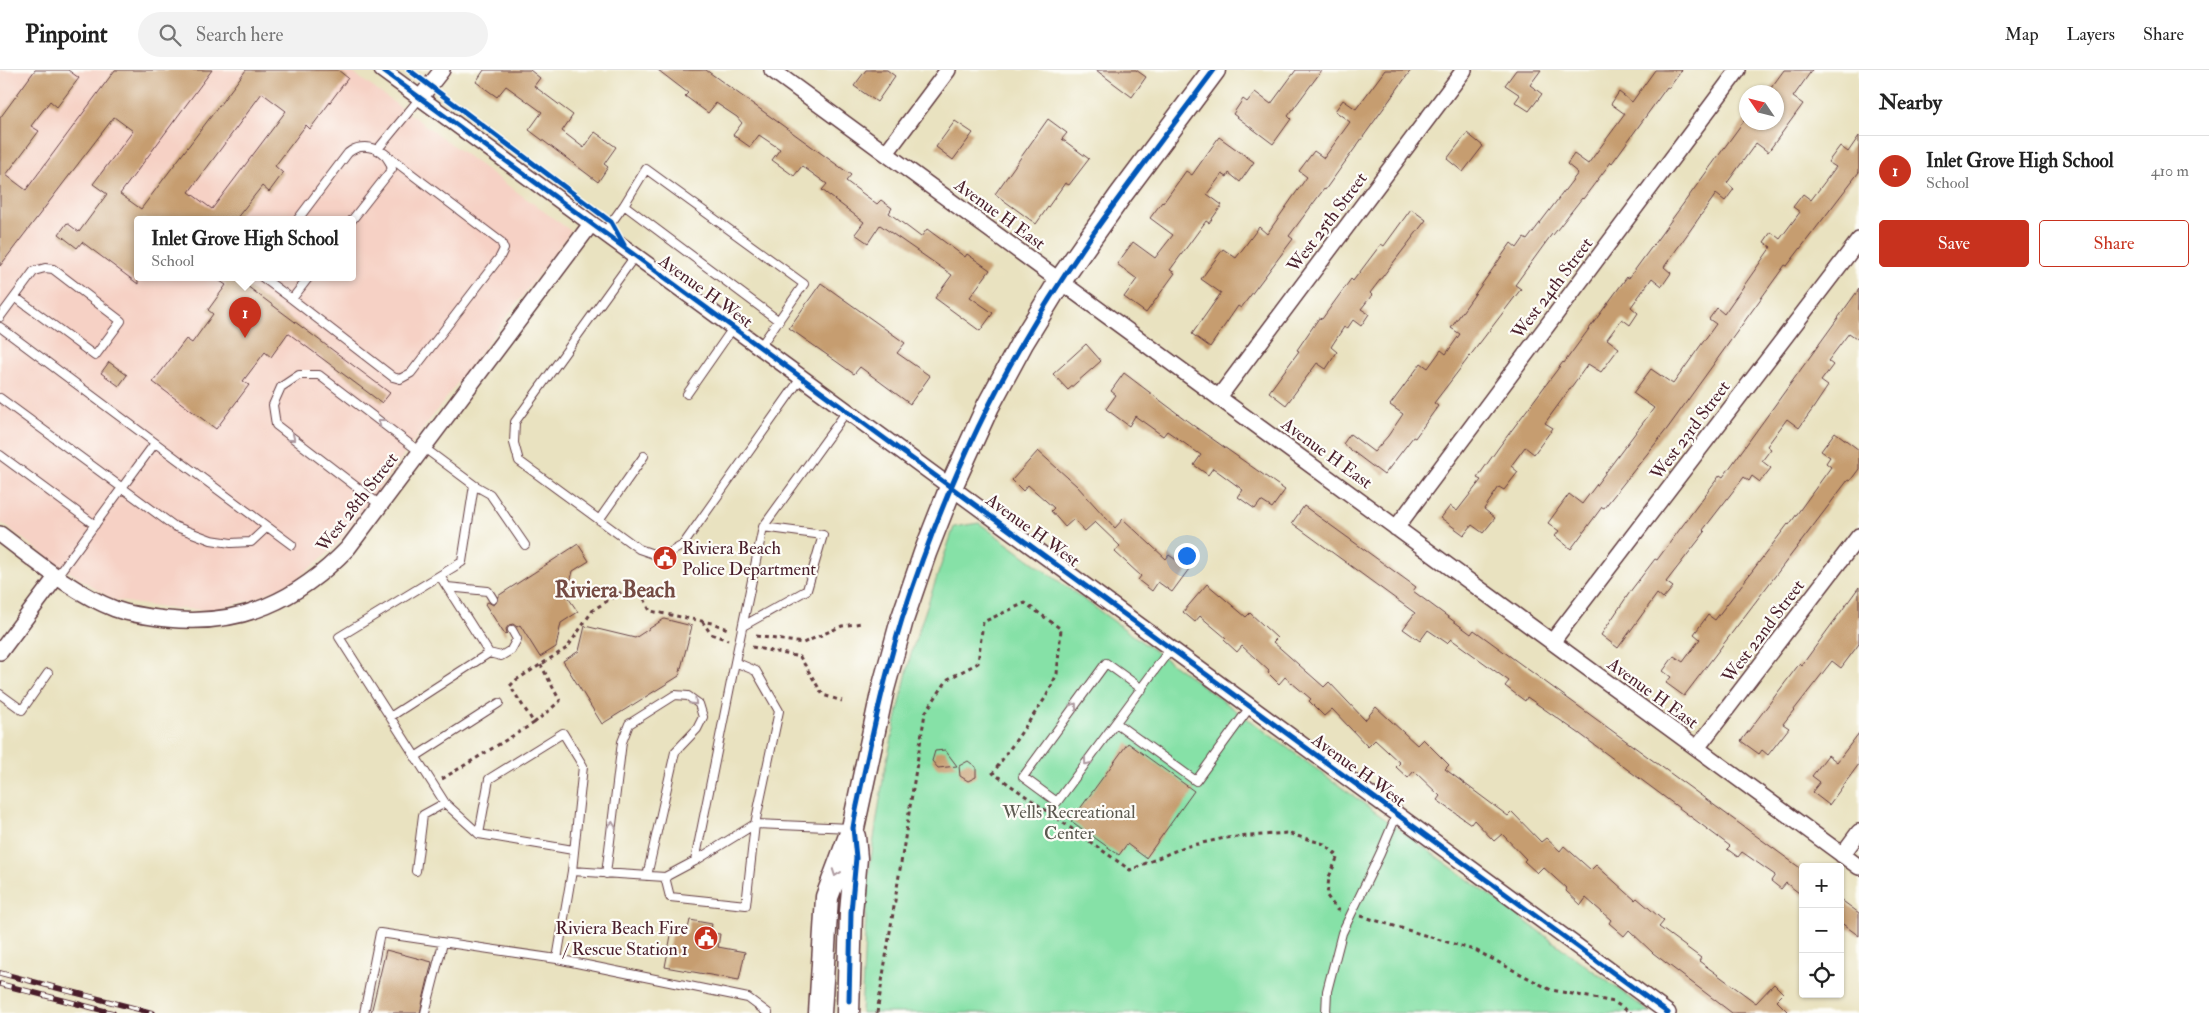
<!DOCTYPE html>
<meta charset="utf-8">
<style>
body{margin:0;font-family:"IM FELL Double Pica",serif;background:#f2f2f2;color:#222}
.controls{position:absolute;right:15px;bottom:15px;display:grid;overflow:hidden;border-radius:5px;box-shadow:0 1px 4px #0004}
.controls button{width:45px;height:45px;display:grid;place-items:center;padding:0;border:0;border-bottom:1px solid #e0e0e0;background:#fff;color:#222;font:25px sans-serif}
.compass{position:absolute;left:1739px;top:15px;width:45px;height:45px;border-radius:50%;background:#fff;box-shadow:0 1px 4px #0004;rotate:305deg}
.you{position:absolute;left:1186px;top:485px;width:18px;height:18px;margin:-12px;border:4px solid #fff;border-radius:50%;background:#1a73e8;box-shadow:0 0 0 8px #1a73e833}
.badge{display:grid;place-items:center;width:32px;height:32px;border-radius:50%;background:#c8321e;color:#fff;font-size:16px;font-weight:700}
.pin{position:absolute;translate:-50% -41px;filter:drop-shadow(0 1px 2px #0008)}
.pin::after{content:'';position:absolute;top:26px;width:18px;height:15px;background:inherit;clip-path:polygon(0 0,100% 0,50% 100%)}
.popup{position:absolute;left:134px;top:146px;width:222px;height:65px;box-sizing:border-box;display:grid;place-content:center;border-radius:5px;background:#fff;filter:drop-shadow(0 1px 4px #0005);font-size:16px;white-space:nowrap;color:#767676}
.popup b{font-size:19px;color:#222}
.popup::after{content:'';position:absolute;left:50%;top:100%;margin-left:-10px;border:10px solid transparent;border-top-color:#fff}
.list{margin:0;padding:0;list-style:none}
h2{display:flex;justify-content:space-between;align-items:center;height:65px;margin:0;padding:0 20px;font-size:21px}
h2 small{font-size:16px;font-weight:400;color:#767676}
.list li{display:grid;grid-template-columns:32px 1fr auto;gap:15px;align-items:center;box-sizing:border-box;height:70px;padding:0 20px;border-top:1px solid #e0e0e0}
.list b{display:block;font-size:19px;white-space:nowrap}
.list p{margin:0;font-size:16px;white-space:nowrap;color:#767676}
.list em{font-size:16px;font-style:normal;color:#767676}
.actions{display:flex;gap:10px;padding:15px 20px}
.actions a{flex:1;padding:11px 0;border:1px solid #c8321e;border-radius:5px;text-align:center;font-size:18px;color:#c8321e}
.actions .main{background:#c8321e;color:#fff}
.icon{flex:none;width:28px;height:28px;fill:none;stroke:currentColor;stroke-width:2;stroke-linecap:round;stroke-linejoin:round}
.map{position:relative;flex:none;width:1859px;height:943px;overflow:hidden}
header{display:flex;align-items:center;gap:30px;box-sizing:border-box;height:70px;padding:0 25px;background:#fff;border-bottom:1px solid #e0e0e0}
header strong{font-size:24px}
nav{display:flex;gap:28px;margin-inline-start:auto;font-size:18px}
.search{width:350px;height:45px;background:#f2f2f2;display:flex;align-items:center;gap:12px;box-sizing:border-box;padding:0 18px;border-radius:28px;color:#767676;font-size:19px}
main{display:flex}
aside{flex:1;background:#fff}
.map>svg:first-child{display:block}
.built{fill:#f6d1c5;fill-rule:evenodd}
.green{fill:#86e1a7;stroke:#688069}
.building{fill:#c69d70;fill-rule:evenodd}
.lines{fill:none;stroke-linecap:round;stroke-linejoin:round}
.lane-casing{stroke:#623c41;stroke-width:10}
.street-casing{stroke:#623c41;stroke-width:18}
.primary-casing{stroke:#623c41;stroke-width:25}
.path{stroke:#623c41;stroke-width:3;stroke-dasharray:4 4;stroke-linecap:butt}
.lane{stroke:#fff;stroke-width:8}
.street{stroke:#fff;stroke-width:15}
.primary{stroke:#fff;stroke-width:22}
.rail-casing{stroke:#4a1f2b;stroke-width:5.5}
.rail{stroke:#fdfcf7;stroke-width:4;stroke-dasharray:11;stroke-linecap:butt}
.cycleway-casing{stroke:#fdfcf7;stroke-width:8}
.cycleway{stroke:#0057b8;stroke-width:5}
.oneway{stroke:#ae9aa0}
.labels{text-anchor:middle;stroke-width:4.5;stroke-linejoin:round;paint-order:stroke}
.street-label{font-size:18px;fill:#4a1f2b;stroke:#fdfcf7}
.poi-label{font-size:18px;fill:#4a1f2b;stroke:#fdfcf7;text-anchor:start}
.park-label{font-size:18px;fill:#5c5950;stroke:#fdfcf7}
.district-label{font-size:22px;font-weight:bold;fill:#754b43;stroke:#fdfcf7}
</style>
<header>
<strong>Pinpoint</strong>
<div class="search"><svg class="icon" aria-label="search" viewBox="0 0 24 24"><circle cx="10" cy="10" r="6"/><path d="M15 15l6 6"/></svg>Search here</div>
<nav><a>Map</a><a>Layers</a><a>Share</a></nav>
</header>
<main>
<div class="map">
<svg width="1859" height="943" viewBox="0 0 1859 943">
<rect width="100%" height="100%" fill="#fdfcf7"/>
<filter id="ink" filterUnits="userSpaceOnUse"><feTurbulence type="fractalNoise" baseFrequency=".02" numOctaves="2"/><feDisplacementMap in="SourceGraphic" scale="10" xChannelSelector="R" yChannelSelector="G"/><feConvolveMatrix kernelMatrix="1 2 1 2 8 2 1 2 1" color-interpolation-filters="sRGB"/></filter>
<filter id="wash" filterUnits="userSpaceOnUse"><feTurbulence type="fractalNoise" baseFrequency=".0096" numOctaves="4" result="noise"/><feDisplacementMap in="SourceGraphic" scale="20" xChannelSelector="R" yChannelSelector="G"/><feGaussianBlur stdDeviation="1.12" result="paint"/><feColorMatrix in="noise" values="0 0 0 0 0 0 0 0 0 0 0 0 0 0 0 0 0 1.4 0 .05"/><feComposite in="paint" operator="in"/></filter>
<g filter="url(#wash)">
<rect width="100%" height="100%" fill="#e9e2c0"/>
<!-- built -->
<path class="built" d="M0,0H349L571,161L335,477L295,511L252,530L211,540L163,538L113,530L51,490L0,452ZM138,149H352V207H138Z"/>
<!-- green -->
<path class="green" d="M979,453L1651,943H861L868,808L884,703L912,580L954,457Z"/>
<g id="blocks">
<!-- building -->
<path class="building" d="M35,0H68L79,8L57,37L50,31L31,56L39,61L6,105L26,120L115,0H212L120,124L141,139L246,0H338L348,8L310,59L306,55L275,96L283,103L269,122L262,116L236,149H138V214L82,172L77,178L59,164L67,153L79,162L107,124L93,114L133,61L114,47L0,196V48ZM262,23L286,41L212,139L189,122Z
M484,0H530L540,8L534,16L573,45L562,61L584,78L595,62L616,77L604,94L608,97L598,112L529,60L542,42L506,16L497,27L476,12Z
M658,0H706L851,105L846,111L877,134L881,130L892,138L889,143L921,167L927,159L965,187L967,184L990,200L970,227L993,243L980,261L935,228L952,205L880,155L868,173L855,164L864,152L822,120L827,114L802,96L794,106L772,90L780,79L759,65L750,77L733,65L742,53L737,47L716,33L708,43L685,26L688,23Z
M866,0H887L895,6L877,32L854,16Z
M1096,0H1136L1146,7L1132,27Z
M1296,0H1322L1288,46L1291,49L1273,74L1233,44L1243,29L1247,32L1255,22L1271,34Z
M1385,0H1411L1325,120L1324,119L1289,166L1293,169L1241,238L1238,236L1210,277L1192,264L1221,223L1201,209L1223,179L1236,188L1259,157L1267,164L1307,107L1299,101L1314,81L1324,88L1350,52L1335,41L1343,30L1356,39Z
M1516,0H1541L1530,15L1542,24L1529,41L1515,32L1520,25L1505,15Z
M1655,0H1682L1669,18L1667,17L1612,93L1611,92L1583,129L1582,128L1553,165L1552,164L1515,215L1521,219L1434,333L1438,336L1415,368L1413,367L1384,405L1343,374L1350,364L1374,382L1388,366L1403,344L1390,335L1421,293L1428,298L1441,280L1446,284L1460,264L1451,258L1511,173L1517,178L1524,168L1527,170L1578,103L1567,94L1574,84L1588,94L1625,44L1611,34L1619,22L1632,32Z
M1784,0H1812L1793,27L1803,34L1768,82L1756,73L1727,113L1734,119L1725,131L1716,124L1664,197L1671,203L1662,216L1652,208L1631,237L1638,243L1630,255L1622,249L1607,269L1619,278L1601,302L1588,294L1545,353L1553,358L1534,384L1525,377L1511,396L1518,402L1504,420L1499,417L1484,439L1495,448L1483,463L1472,455L1464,465L1441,448L1450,436L1457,441L1481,410L1477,408L1499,377L1563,292L1564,293L1627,207L1629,208L1746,48V52H1776V22H1768Z
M1048,49L1067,63L1062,69L1089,89L1069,115L1065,113L1036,154L995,124Z
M955,51L973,63L953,90L936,77Z
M1467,63L1483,76L1463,102L1447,89Z
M1859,66V102L1787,196L1785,195L1667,359L1604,438L1602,437L1571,479L1555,466L1559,461L1548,453L1569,424L1582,434L1654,338L1633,323L1651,299L1673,314L1716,254L1709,249L1717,238L1724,244L1771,177L1764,172L1771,162L1780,169L1800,142L1793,137L1803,124L1811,130L1836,97L1828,92L1840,76L1848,82Z
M1219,67L1254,92L1240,112L1229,103L1227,107L1222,104L1207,124L1222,135L1209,153L1206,151L1170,200L1175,203L1146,243L1124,227L1137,209L1117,194L1133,172L1155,188L1173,165L1150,148L1162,132L1163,133L1186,101L1192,105Z
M1411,139L1426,150L1370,223L1372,225L1361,239L1369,244L1361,256L1353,250L1347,259L1344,257L1331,277L1337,282L1326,299L1317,293L1286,335L1269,322L1299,281L1297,280L1319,248L1322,249L1351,209L1353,211L1381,174L1384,176Z
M214,207H235L390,323L382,333L288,263L271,287L265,282L243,311L249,315L216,359L153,312L186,269L192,273L213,244L208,240L226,215Z
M821,213L905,273L897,283L930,306L910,334L860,297L854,304L789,258Z
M1859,219V270L1849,263L1828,291L1833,295L1821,311L1828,316L1812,340L1799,358L1787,349L1767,376L1771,379L1762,391L1771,398L1760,412L1752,406L1749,411L1744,407L1703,460L1705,462L1666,512L1673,517L1663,529L1657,524L1618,578L1601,565L1632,519L1655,489L1657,490L1720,405L1723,407Z
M1086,274L1101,291L1068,320L1053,304Z
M109,292L127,305L119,316L101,303Z
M1124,303L1194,356L1285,420L1272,438L1261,431L1255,439L1238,427L1243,420L1213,398L1208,405L1194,395L1201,385L1167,361L1163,366L1135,346L1129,356L1106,339L1116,325L1111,321Z
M1835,362L1859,380V399L1850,411L1848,410L1684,626L1666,613L1671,607L1663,601L1674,586L1683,592L1700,569L1694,564L1708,545L1715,550L1721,542L1788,454L1789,455L1831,397L1826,393L1830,387L1821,381Z
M1038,381L1077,416L1115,458L1123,449L1166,489L1169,485L1189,499L1172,522L1158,512L1152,521L1138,510L1141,506L1115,482L1120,476L1095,452L1085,461L1074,449L1065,457L1051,441L1054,438L1028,415L1023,421L1012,410Z
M1304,436L1416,517L1413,521L1471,564L1474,560L1803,800V826L1786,813L1781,819L1771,811L1775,805L1742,782L1738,787L1727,779L1730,776L1580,664L1527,627L1525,631L1505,616L1509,611L1451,569L1447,573L1428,560L1420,571L1403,559L1415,543L1292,453Z
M578,474L589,491L573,501L567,526L578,542L561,553L556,577L540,587L520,555L517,557L513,554L509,555L506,559L507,563L505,565L485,534L488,532L493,535L496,533L498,526Z
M1207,514L1246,547L1250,543L1277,568L1273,572L1324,617L1329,612L1365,650L1376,637L1417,675L1423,669L1449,695L1445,699L1508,746L1512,742L1541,772L1546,768L1560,781L1564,776L1591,800L1596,795L1635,830L1637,828L1664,851L1659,857L1701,888L1699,891L1756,933L1774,914L1783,923L1776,930L1789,943H1732L1653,883L1629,860L1624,866L1609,853L1611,850L1586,828L1581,835L1566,821L1567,819L1543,797L1537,803L1524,791L1526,789L1502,764L1494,771L1474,750L1471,754L1437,730L1440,726L1414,701L1408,708L1396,697L1400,693L1375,670L1368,677L1332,639L1324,646L1309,631L1311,629L1285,607L1279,614L1268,603L1269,601L1242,576L1237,582L1224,570L1226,568L1200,546L1195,552L1183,542Z
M1859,517V574L1841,598L1832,591L1783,654L1789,658L1768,685L1762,680L1759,684L1741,671L1800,593L1802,595Z
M664,549L692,556L679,606L602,654L563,591L579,581L585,556L635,568Z
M1859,663V694L1829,735L1812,722L1820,712L1812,706L1828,685L1837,692Z
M1128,673L1194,721L1146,788L1127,774L1119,785L1071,751Z
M945,680L957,696L938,698L932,691L935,681Z
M968,691L976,697V707L968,711L960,706L959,696Z
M1840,829L1859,843V866L1840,852Z
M690,850L712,854L710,863L720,864L718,877L745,882L739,910L665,897L672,860L687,863Z
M386,880L432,892L420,943H371Z"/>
</g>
</g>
<g filter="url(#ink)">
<use href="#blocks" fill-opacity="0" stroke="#623c41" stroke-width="1"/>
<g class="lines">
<defs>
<path id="lane" d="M378,79L420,28
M298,149L348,83C364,70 387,79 392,99L352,150
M604,163L624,135
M635,186L515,352L514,373L519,391L639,479L662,487L683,475L801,308
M262,207L292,229L309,207
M292,229L393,307L400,309L411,303L500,187L504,179L501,172L384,83
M0,247L34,201L45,198L53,199L121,251L95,286L15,227
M0,257L292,475
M760,277L804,214L646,99L624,135L779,251
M687,324L733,258
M0,328L174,456L211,470L231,473L251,472L267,457
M847,341L763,457L735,592L756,601L779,641L755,754L851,758
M423,377L474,415L490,424L525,475
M0,385L95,455
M474,415L462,492L339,567L445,733L479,764
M380,435L276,355L273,335L281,317L299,305H319L420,382
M599,450L644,386
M57,506L155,373
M447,517L488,521L493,529
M743,556L807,520L823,465L763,457
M489,583L501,586L511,580L517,569L512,560
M1142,619L1106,593L1023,707L1057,732L1171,578
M0,624L22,640L48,603
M390,647L489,583L440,506
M1116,653L1196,711L1250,637
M415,687L499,633
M695,791L735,592
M416,801L423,745L445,733
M572,801L583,696L563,663L489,709L479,764L573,780
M606,804L622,672L629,654L675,625L688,626L699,634L703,647L697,659L675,682L647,806
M665,807L670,827L746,835L755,754L695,791L665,807L572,801L557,889L748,928L768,943
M364,943L380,863L557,889
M425,943L443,873
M1326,943L1327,921L1342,863L1380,784L1397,744"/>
<path id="street" d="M382,0L1668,943
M772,0L1859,797
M420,28L442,0
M886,83L948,0
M1219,327L1464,0
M1396,458L1738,0
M0,464C36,491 73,523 115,539C132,545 150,547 167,549C241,557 298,530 348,478L591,154
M1552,572L1859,170
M0,582L57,506
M1697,678L1859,466
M1842,785L1859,762"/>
<path id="primary" d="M820,943L827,827L853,758L883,619L902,550L925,483L951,417L988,336L1022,273L1060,211L1120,126L1214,0
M848,943L851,842L856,788L854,767"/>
</defs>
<!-- lane casing -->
<use href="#lane" class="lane-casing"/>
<!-- street casing -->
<use href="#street" class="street-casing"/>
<!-- primary casing -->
<use href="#primary" class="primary-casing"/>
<!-- path -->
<path class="path" d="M702,551L711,564L728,570
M756,566L803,573L842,556L862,553
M752,577L800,587L823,625L842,631
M534,653L560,631L541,595
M442,709L534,653L510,616L516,610L567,578L593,540L626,519L642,524L650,541L712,553L728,559
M1361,846L1477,881L1551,920L1614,932L1631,943
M877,943L925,643L948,609L978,593L983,552L1025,533L1061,559L1057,604L1046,627L993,703L1130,800L1184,777L1225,768L1287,763L1324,774L1338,786L1329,807L1327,826L1337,840H1340"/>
<!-- lane -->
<use href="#lane" class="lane"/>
<!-- street -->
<use href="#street" class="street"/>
<!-- primary -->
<use href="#primary" class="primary"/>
<defs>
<path id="rail" d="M0,903L153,943
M0,914L113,943"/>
</defs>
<!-- rail casing -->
<use href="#rail" class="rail-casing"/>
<!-- rail -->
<use href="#rail" class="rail"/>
<defs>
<path id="cycleway" d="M382,0L1668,943
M409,0L611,152L624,175
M849,931L851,842L856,788L853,758L856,740C870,676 883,611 902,549C933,453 972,361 1022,274C1078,177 1148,89 1214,0"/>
</defs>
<!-- cycleway casing -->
<use href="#cycleway" class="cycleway-casing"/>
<!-- cycleway -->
<use href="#cycleway" class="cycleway"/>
</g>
<!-- one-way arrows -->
<defs><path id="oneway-chevron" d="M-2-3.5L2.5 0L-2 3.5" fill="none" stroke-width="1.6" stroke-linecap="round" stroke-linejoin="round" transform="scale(1.25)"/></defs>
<g class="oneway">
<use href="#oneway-chevron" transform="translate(381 352) rotate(-143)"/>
<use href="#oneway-chevron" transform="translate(292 368) rotate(38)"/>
<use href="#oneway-chevron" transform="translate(694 632) rotate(46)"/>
<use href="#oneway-chevron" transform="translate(1074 636) rotate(-54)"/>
<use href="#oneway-chevron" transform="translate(1087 692) rotate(127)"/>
<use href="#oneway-chevron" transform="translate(612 755) rotate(-83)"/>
<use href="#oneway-chevron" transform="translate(836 803) rotate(110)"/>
</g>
</g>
<!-- icons -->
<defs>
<symbol id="civic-disc" viewBox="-11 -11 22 22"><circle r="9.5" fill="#c8321e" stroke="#fdfcf7"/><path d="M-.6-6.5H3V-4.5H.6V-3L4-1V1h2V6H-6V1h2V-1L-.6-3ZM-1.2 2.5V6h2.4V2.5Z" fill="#fff"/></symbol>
</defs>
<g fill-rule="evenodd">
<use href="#civic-disc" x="651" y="474" width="28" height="28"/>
<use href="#civic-disc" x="692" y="854" width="28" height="28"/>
</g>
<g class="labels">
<!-- street labels -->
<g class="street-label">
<text transform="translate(1000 144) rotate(36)" y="6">Avenue H East</text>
<text transform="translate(1327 152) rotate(-53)" y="6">West 25th Street</text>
<text transform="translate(1552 218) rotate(-53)" y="6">West 24th Street</text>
<text transform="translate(706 221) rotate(36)" y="6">Avenue H West</text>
<text transform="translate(1690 360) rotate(-53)" y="6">West 23rd Street</text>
<text transform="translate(1327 383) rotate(36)" y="6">Avenue H East</text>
<text transform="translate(357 432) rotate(-52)" y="6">West 28th Street</text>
<text transform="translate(1033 460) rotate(36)" y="6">Avenue H West</text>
<text transform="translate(1763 561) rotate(-53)" y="6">West 22nd Street</text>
<text transform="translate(1653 623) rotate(36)" y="6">Avenue H East</text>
<text transform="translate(1359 700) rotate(36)" y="6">Avenue H West</text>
</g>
<!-- poi labels -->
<g class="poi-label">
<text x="682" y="484">Riviera Beach<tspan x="682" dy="21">Police Department</tspan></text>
<text x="688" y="864" text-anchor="end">Riviera Beach Fire<tspan x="688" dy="21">/ Rescue Station 1</tspan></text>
</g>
<!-- park labels -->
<g class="park-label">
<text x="1069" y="748">Wells Recreational<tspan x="1069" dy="21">Center</tspan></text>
</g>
<!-- district labels -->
<g class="district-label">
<text x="615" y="527">Riviera Beach</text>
</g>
</g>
</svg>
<div class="controls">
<button>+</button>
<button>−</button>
<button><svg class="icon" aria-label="locate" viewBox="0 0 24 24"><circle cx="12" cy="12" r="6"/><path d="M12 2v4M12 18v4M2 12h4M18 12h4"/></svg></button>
</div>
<svg class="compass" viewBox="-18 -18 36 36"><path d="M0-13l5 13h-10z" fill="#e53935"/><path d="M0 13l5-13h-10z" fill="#767676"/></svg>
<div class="you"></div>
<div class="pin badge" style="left:245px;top:268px">1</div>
<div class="popup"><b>Inlet Grove High School</b>School</div>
</div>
<aside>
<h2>Nearby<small></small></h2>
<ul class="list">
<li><span class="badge">1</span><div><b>Inlet Grove High School</b><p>School</p></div><em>410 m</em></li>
</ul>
<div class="actions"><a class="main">Save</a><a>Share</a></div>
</aside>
</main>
